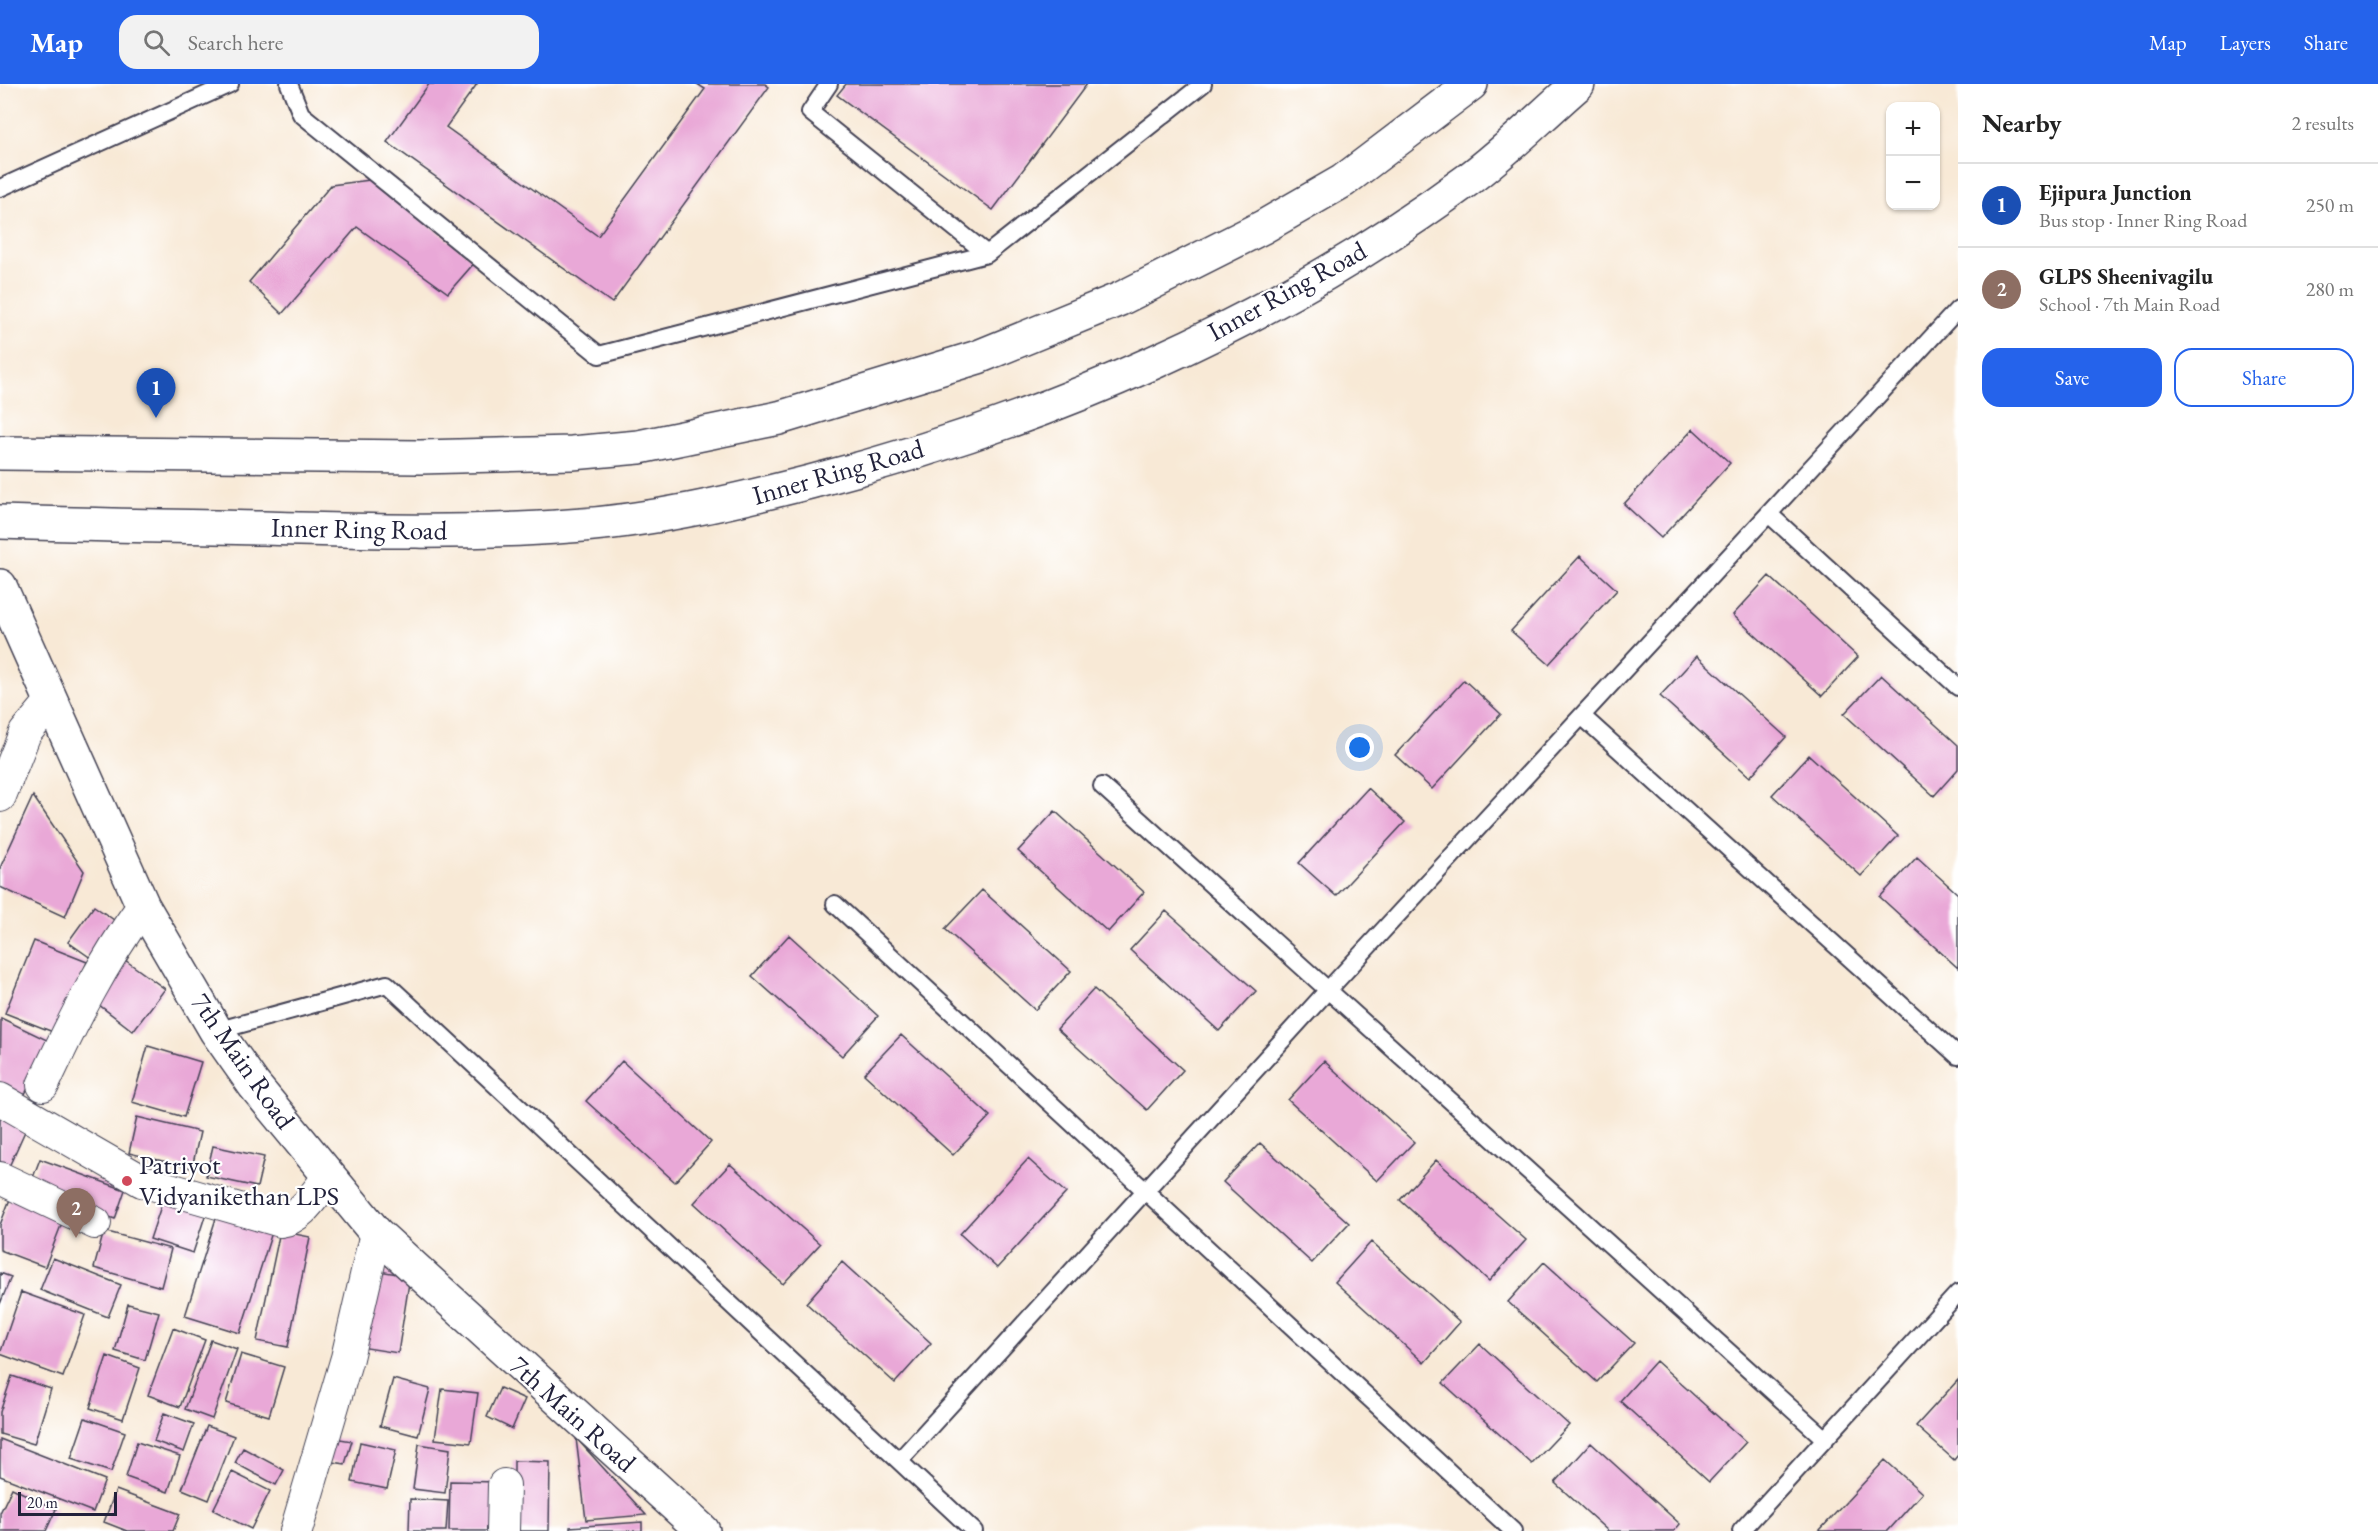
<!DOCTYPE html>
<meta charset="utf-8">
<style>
body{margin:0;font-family:"EB Garamond",serif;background:#f2f2f2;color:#222}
.controls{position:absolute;right:18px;top:18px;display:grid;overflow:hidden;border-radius:12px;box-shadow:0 2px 4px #0004}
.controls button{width:54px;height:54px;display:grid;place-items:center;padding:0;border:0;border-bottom:2px solid #e0e0e0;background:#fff;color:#222;font:30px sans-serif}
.scale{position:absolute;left:18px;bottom:15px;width:99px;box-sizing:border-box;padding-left:6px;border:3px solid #22223b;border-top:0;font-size:16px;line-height:21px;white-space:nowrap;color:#22223b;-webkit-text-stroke:4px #fff;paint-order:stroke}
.you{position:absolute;left:1360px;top:664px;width:21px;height:21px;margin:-15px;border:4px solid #fff;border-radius:50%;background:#1a73e8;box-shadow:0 0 0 9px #1a73e833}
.badge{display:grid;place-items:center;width:39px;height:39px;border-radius:50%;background:#2563eb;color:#fff;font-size:20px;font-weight:700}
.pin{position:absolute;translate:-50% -50px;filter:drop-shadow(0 2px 3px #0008)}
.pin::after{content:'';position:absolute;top:32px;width:21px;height:18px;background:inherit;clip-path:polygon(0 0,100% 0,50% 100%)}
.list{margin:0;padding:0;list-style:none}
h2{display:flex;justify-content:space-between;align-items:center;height:78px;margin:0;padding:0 24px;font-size:26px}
h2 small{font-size:20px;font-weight:400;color:#767676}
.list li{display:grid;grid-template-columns:39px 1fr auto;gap:18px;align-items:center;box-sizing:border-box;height:84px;padding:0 24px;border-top:2px solid #e0e0e0}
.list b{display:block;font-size:22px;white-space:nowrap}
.list p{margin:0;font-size:20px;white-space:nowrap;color:#767676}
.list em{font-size:20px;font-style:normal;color:#767676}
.actions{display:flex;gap:12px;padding:18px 24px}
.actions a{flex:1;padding:14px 0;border:2px solid #2563eb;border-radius:18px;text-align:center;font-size:21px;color:#2563eb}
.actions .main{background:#2563eb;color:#fff}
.icon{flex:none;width:33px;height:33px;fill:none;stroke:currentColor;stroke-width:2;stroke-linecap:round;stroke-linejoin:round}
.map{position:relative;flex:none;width:1958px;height:1447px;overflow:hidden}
header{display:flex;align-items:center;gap:36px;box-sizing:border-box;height:84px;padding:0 30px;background:#2563eb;color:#fff}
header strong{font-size:28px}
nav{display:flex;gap:33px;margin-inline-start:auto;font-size:21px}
.search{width:420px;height:54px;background:#f2f2f2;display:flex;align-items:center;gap:15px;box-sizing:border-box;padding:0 21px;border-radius:18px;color:#767676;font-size:22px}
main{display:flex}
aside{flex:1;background:#fff}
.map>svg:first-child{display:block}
.building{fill:#e9a8d7}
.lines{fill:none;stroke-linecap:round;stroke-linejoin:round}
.lane-casing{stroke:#424052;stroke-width:20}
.street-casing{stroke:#424052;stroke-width:34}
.secondary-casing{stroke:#424052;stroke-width:36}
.primary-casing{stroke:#424052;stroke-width:36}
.lane{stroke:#fff;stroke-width:16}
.street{stroke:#fff;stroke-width:32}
.secondary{stroke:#fff;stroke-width:33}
.primary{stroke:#fff;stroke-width:33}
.poi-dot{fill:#d1495b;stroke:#fff;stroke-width:2}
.labels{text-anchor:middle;stroke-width:4.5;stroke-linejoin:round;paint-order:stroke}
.street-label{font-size:27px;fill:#22223b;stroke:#fff}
.poi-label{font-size:27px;fill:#22223b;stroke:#fff;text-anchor:start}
</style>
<header>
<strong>Map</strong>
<div class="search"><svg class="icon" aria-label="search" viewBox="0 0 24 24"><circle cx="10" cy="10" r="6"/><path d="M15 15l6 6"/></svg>Search here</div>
<nav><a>Map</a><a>Layers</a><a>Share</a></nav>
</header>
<main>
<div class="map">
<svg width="1958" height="1447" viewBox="0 0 1958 1447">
<rect width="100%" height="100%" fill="#fff"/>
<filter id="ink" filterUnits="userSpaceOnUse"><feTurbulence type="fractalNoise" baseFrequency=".0167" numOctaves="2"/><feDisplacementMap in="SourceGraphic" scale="12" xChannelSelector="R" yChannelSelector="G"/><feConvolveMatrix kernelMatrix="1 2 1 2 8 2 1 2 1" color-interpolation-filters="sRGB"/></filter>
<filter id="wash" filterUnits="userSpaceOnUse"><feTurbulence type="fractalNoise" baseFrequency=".008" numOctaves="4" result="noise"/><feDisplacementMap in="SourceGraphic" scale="24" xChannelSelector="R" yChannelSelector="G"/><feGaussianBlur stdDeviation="1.35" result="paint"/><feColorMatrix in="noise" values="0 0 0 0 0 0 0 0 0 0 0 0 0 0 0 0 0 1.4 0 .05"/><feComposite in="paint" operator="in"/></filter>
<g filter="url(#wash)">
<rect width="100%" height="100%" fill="#f8e9d6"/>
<g id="blocks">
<!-- building -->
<path class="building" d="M429,0H477L446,43L598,152L705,5L697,0H765L769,3L612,219L387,58Z
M846,0H1087L993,126L837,11Z
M370,96L476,177L448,209L357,143L282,230L249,198L331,101Z
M1693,345L1730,379L1661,454L1624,420Z
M1580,472L1617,506L1549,580L1511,547Z
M1769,492L1858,573L1822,612L1733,531Z
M1697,572L1786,653L1750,693L1660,612Z
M1881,591L1958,661V685L1934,712L1844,630Z
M1464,596L1501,630L1432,705L1395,671Z
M1809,671L1898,752L1861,792L1772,711Z
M1368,704L1405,738L1336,812L1299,779Z
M33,712L84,787L65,833L0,803V784Z
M1055,727L1144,808L1108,848L1018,767Z
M1917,773L1958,810V884L1880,813Z
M982,806L1071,887L1035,926L945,845Z
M94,822L124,843L98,879L68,858Z
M1166,827L1256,907L1219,947L1130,866Z
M789,851L878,932L842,972L752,892Z
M34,857L87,878L58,950L5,929Z
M125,876L165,905L133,947L94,917Z
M1094,905L1183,986L1147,1026L1057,945Z
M1,934L51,958L23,1014L0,1002Z
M901,951L990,1032L953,1071L864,990Z
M148,962L201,978L184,1033L132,1018Z
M622,977L711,1058L675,1098L586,1017Z
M1324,977L1414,1058L1377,1097L1288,1016Z
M137,1033L200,1048L192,1084L129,1069Z
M0,1034L26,1045L7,1087L0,1084Z
M1260,1059L1349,1139L1312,1179L1223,1098Z
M213,1062L264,1073L257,1103L206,1092Z
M40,1075L125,1106L115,1135L29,1104Z
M1028,1075L1066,1109L997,1184L960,1150Z
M1436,1076L1526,1156L1489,1197L1400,1116Z
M730,1080L820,1160L783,1200L694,1119Z
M12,1110L65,1131L45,1183L0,1166V1141Z
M164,1113L207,1126L193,1169L150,1155Z
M218,1128L273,1145L240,1249L185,1232Z
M104,1147L171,1165L161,1203L94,1184Z
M280,1147L310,1153L288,1263L257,1257Z
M1371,1158L1460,1238L1424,1279L1335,1198Z
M53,1174L121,1201L108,1233L40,1206Z
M842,1178L931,1259L895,1299L806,1219Z
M1544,1178L1634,1259L1597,1298L1508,1218Z
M373,1186L410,1192L398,1269L360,1263Z
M0,1189L11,1193L0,1220Z
M21,1208L85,1231L63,1293L0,1270Z
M128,1220L159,1228L145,1276L115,1267Z
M173,1244L205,1256L180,1323L148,1311Z
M211,1256L237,1265L212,1335L185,1325Z
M1480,1260L1569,1341L1532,1380L1443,1299Z
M241,1270L284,1283L269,1332L226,1319Z
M107,1272L140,1284L123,1335L90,1324Z
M1656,1277L1746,1358L1709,1398L1620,1317Z
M12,1292L51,1305L34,1360L0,1350V1328Z
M393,1295L430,1305L418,1352L380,1342Z
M1958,1296V1371L1954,1376L1916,1342Z
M500,1304L525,1315L512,1345L487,1333Z
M442,1305L478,1309L471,1359L435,1355Z
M164,1329L194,1340L184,1368L154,1357Z
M85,1334L125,1348L111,1388L71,1375Z
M207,1342L234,1352L209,1416L182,1405Z
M323,1352L352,1357L345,1380L319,1376Z
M576,1354L646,1431L586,1436Z
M0,1355L105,1396L93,1428L0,1392Z
M137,1358L180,1372L168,1408L126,1393Z
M360,1358L396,1366L387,1405L352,1398Z
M1591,1359L1680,1440L1674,1447H1608L1555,1399Z
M419,1360L450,1365L445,1409L413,1405Z
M243,1364L284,1386L276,1401L235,1379Z
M1885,1376L1922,1409L1888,1447H1819Z
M514,1377L550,1378L549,1447H514Z
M232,1388L270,1407L251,1445L213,1426Z
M450,1397L499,1398L498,1447H449Z
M12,1404L56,1425L46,1447H0V1429Z
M116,1406L180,1430L173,1447H127L104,1438Z
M410,1415L448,1417L446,1447H409Z
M642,1438V1447H570V1443Z"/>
</g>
</g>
<g filter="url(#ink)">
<use href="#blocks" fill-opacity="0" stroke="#424052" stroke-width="1.5"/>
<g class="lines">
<defs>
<path id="lane" d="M289,0L301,30L599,271L987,170
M829,0L810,28L987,170L1203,0
M0,104L230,0
M1770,431L1958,603
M1583,633L1958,972
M1102,702L1824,1354
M835,820L1513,1447
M216,947L387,900L899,1377L1328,906L1958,225
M899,1377L974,1447
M1741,1447L1958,1209"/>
<path id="street" d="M0,712L25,649L51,618
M43,1001C74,935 100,882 143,822
M0,1015L142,1097L281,1137C302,1134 315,1109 329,1093
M0,1094L95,1139
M296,1447L347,1274L376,1149
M503,1447L504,1401"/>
<path id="secondary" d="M0,502L143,822L216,947L254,1001L376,1149L703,1447"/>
<path id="primary" d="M0,369L420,373L572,369L639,363L779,334L978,273L1120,215L1263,143L1343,97L1471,0
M0,438C88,441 175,442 263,444C365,447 467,450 569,442C651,437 731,418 810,398C1045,338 1274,239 1469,95C1508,66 1542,31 1578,0"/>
</defs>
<!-- lane casing -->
<use href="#lane" class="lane-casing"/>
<!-- street casing -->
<use href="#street" class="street-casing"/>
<!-- secondary casing -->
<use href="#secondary" class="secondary-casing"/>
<!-- primary casing -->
<use href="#primary" class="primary-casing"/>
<!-- lane -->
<use href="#lane" class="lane"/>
<!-- street -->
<use href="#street" class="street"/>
<!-- secondary -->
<use href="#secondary" class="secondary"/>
<!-- primary -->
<use href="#primary" class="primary"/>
</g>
</g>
<!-- markers -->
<circle class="poi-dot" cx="127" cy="1097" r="6"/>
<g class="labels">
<!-- street labels -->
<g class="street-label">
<text transform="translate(1287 207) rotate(-29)" y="9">Inner Ring Road</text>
<text transform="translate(838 388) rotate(-16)" y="9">Inner Ring Road</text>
<text transform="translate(359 445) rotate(1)" y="9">Inner Ring Road</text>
<text transform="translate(243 977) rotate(55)" y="9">7th Main Road</text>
<text transform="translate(573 1330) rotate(42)" y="9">7th Main Road</text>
</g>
<!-- poi labels -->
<g class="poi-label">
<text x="139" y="1090">Patriyot<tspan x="139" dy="31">Vidyanikethan LPS</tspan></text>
</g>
</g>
</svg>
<div class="controls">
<button>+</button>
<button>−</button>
</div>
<div class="scale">20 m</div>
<div class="you"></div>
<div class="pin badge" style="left:156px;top:334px;background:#1a4fb4">1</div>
<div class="pin badge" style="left:76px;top:1154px;background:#8d6e63">2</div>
</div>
<aside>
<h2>Nearby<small>2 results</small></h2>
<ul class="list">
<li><span class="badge" style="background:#1a4fb4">1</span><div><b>Ejipura Junction</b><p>Bus stop · Inner Ring Road</p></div><em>250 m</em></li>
<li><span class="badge" style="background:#8d6e63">2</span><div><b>GLPS Sheenivagilu</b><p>School · 7th Main Road</p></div><em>280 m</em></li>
</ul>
<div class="actions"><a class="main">Save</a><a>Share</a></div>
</aside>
</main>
